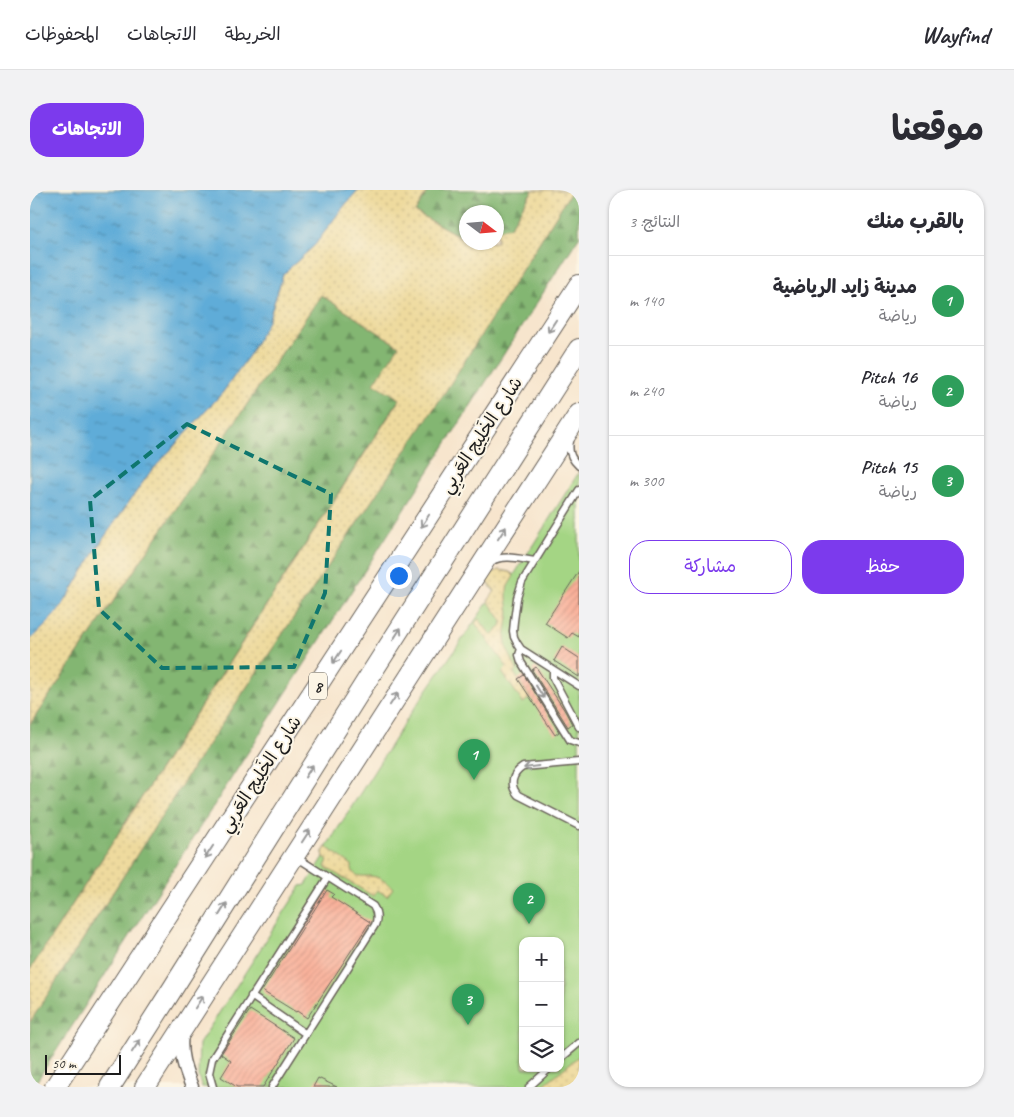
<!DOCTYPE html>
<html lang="ar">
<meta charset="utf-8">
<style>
body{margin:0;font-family:Caveat,"Playpen Sans Arabic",sans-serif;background:#f2f2f3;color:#2b2b33;direction:rtl}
.controls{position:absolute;right:15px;bottom:15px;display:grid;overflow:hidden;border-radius:10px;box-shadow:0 1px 4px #0004}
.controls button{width:45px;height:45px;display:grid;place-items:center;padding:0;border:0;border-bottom:1px solid #e1e1e2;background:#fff;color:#2b2b33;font:25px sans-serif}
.compass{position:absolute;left:429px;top:15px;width:45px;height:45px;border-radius:50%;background:#fff;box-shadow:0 1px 4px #0004;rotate:106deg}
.scale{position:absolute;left:15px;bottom:12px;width:76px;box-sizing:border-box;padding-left:5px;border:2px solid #1c1c1c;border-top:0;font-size:14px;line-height:18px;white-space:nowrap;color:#1c1c1c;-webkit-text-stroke:4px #fcf5e5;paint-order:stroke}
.you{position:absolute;left:368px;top:385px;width:18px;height:18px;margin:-12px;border:4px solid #fff;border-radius:50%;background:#1a73e8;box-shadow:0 0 0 8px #1a73e833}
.badge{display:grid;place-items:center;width:32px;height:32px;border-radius:50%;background:#7c3aed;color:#fff;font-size:16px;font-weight:700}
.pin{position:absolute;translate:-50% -41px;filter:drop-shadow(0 1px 2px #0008)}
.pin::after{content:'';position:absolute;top:26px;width:18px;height:15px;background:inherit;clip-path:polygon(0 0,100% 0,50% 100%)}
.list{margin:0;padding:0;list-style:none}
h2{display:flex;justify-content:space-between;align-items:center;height:65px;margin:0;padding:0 20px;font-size:21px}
h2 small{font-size:16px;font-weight:400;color:#7c7c81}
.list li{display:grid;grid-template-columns:32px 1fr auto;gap:15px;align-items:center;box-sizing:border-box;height:90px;padding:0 20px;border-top:1px solid #e1e1e2}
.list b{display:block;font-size:19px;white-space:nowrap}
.list p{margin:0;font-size:16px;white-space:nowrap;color:#7c7c81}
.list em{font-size:16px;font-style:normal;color:#7c7c81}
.actions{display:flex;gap:10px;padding:15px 20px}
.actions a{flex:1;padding:11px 0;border:1px solid #7c3aed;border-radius:20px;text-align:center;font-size:18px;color:#7c3aed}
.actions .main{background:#7c3aed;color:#fff}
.icon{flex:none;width:28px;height:28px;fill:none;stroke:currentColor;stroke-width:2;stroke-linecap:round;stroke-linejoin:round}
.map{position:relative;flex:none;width:549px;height:897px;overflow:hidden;direction:ltr;border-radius:20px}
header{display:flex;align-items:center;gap:30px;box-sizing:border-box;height:70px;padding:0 25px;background:#fff;border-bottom:1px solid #e1e1e2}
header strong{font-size:24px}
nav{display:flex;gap:28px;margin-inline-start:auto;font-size:18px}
.intro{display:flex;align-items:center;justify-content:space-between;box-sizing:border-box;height:120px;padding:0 30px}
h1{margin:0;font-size:35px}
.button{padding:12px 22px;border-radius:20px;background:#7c3aed;color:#fff;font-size:18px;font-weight:700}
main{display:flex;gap:30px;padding:0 30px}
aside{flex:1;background:#fff;border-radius:20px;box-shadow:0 1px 4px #0004}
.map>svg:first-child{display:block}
.grass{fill:#a4d584;stroke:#607850;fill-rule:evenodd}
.forest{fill:url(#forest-firs);stroke:#506947}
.sand{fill:url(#sand-dots);stroke:#857b5d}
.water{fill:url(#water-ripples);stroke:#3d647a}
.building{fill:url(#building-hatch)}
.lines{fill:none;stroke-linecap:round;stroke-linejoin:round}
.service-casing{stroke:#69625a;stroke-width:9}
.minor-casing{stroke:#69625a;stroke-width:15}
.primary-casing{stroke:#69625a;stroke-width:22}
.trunk-casing{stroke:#69625a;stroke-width:22}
.service{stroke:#fff;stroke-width:6}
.minor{stroke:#fff;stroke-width:12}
.primary{stroke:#fff;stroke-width:20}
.trunk{stroke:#fff;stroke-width:20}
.oneway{stroke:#999}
.marked{fill:none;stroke:#0f766e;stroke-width:4;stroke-dasharray:10 6;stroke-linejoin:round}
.labels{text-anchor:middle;stroke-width:4;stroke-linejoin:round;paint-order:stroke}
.shield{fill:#fcf5e5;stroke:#5f5d58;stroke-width:1}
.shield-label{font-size:16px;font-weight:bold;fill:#1c1c1c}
.street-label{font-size:18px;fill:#1c1c1c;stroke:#fcf5e5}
</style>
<header>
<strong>Wayfind</strong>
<nav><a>الخريطة</a><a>الاتجاهات</a><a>المحفوظات</a></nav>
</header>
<div class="intro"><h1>موقعنا</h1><a class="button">الاتجاهات</a></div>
<main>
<aside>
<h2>بالقرب منك<small>النتائج: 3</small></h2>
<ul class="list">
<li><span class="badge" style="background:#2e9e5b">1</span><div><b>مدينة زايد الرياضية</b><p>رياضة</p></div><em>140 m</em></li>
<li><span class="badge" style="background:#2e9e5b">2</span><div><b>Pitch 16</b><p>رياضة</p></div><em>240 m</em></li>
<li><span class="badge" style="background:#2e9e5b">3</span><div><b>Pitch 15</b><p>رياضة</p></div><em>300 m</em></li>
</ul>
<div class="actions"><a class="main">حفظ</a><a>مشاركة</a></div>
</aside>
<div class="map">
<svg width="549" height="897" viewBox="0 0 549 897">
<defs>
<pattern id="forest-firs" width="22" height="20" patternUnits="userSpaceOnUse" patternTransform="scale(1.25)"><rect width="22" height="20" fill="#83b672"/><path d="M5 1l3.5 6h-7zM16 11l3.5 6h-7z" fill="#6a935d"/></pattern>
<pattern id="sand-dots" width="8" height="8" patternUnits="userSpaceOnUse" patternTransform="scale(1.25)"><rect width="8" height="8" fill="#eeda9e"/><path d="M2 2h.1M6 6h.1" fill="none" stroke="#ccba88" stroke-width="1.8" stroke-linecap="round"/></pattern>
<pattern id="water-ripples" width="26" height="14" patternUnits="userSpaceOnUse" patternTransform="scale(1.25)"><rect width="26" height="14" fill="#5eacd8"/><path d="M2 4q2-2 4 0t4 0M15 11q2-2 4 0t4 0" fill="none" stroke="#4d8bae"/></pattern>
<pattern id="building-hatch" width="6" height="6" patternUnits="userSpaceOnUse" patternTransform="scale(1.25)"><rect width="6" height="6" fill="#f9ae97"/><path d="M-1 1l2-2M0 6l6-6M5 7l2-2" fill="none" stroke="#d59582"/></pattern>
</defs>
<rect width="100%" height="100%" fill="#fcf5e5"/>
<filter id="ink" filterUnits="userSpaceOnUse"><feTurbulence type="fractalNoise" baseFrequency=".02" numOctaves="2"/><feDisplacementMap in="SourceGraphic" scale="10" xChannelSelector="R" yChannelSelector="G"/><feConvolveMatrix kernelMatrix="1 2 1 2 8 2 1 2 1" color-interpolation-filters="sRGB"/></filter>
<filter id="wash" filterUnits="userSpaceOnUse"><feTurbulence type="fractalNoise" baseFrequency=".0096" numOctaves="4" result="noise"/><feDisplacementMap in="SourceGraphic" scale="20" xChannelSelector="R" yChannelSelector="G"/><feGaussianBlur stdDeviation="1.12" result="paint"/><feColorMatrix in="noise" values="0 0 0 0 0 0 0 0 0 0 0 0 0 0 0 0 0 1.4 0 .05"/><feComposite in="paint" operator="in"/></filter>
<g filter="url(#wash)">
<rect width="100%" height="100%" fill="#f7e5cd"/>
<!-- grass -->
<path class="grass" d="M549,282V897H172L168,886L169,854L271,696L276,695L294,667L293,662L381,523L465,402L456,390C464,380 474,378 484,385ZM493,751H530V878H493Z"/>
<!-- forest -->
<path class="forest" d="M398,0H503L480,37L467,40V22H437L436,46L431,47L385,22Z
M542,0H549V47L3,897H0V832L161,580L417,199Z
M291,105L369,156L370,208L0,780V534Z"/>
<!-- sand -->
<path class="sand" d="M328,0H398L385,22L431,47L436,46L437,52H467V40L480,37L503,0H542L417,199L161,580L0,832V780L370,209L344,193L369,156L291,105L0,534V450L14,437L32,416L73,349L118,285L193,202L238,131L253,85L263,75L285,55L310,21Z
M469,380L480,382L484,386L478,396L477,400V408L479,422L475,448L477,459L487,480L484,483L500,508L493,513L472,482L477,477L445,433L449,429L461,445L471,437L472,431L458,411L465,401L456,390L464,382Z
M296,657L322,675C321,691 336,684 346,687C353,689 358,694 363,698L357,706L347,700L343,706L295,677L298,670L294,667L293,662Z
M549,866V887L538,897H511Z"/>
<!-- water -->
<path class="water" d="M0,0H328L310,21L285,55L263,75L253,85L238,131L220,164L193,202L118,285L73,349L32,416L14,437L0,450Z"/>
<g id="blocks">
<!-- building -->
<path class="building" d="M549,381V447L542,443L538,448L515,433Z
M532,457L549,468V487L524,471Z
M506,477L535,521L542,534L538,537L502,480Z
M494,485L529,542L525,545L488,489Z
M297,700L304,704L301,707L340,732L277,828L267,821L266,822L232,801Z
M220,820L264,848L233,897H207L191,887L201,871L191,864Z
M288,888L307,897H283Z"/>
</g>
</g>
<g filter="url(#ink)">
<use href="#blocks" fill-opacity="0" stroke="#69625a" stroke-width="1"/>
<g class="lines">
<defs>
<path id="service" d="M540,251C538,262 541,269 549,276
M549,300L492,392L487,408L484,431L483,441L484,447L487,453L491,459L549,496
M462,371C474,364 491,369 505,371
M491,459L489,465L491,472L540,550L549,553
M523,480V488L549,537
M549,572L493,577C482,584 479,595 488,605L549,636
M221,806L276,844
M530,869L549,853
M183,897L179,883L182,869L298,687
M242,897L345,735C348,728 347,722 343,716L266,667
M499,897L520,878
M547,897L549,896"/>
<path id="minor" d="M152,844C149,864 155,879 162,897"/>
<path id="primary" d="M115,897L549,224"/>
<path id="trunk" d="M25,897L549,95
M80,897L138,806L339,487L549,159"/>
</defs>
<!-- service casing -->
<use href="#service" class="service-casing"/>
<!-- minor casing -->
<use href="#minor" class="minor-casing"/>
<!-- primary casing -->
<use href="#primary" class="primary-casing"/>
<!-- trunk casing -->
<use href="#trunk" class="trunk-casing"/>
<!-- service -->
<use href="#service" class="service"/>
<!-- minor -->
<use href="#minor" class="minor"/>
<!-- primary -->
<use href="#primary" class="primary"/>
<!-- trunk -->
<use href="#trunk" class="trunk"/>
</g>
<!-- one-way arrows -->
<defs><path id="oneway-shaft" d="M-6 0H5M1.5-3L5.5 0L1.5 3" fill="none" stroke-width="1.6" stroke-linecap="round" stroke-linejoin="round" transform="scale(1.25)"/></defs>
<g class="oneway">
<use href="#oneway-shaft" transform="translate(522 136) rotate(123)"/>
<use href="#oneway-shaft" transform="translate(395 331) rotate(123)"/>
<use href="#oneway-shaft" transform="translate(472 343) rotate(-57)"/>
<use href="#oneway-shaft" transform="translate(367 444) rotate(-57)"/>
<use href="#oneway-shaft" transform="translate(307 467) rotate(123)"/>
<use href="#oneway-shaft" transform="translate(510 502) rotate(58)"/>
<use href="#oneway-shaft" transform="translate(364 509) rotate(-57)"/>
<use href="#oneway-shaft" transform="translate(501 577) rotate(172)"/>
<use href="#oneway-shaft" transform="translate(279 581) rotate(-58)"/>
<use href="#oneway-shaft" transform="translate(276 646) rotate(-57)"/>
<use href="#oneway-shaft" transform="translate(179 662) rotate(123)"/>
<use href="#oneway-shaft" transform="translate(193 719) rotate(-58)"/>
<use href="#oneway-shaft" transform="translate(169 812) rotate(-57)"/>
<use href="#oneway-shaft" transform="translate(106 856) rotate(-57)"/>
</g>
</g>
<!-- marked area -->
<path class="marked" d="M157,234L301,304L295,403L264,477L132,478L69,419L60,310Z"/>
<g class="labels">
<!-- shield labels -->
<rect class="shield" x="279" y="482.5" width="18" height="27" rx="4"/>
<g class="shield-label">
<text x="288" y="502">8</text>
</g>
<!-- street labels -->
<g class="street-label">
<text transform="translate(451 245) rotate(-57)" y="6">شارع الخَلِيج العَربِي</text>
<text transform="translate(230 584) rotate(-57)" y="6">شارع الخَلِيج العَربِي</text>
</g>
</g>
</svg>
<div class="controls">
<button>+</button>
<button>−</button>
<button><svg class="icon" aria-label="layers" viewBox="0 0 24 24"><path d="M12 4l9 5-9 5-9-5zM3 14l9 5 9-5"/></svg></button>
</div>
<svg class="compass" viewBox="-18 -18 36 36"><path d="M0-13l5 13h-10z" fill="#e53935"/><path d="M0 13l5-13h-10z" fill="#7c7c81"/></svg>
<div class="scale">50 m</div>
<div class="you"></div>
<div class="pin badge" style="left:444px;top:590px;background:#2e9e5b">1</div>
<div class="pin badge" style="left:499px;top:734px;background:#2e9e5b">2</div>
<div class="pin badge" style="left:438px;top:835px;background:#2e9e5b">3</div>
</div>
</main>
